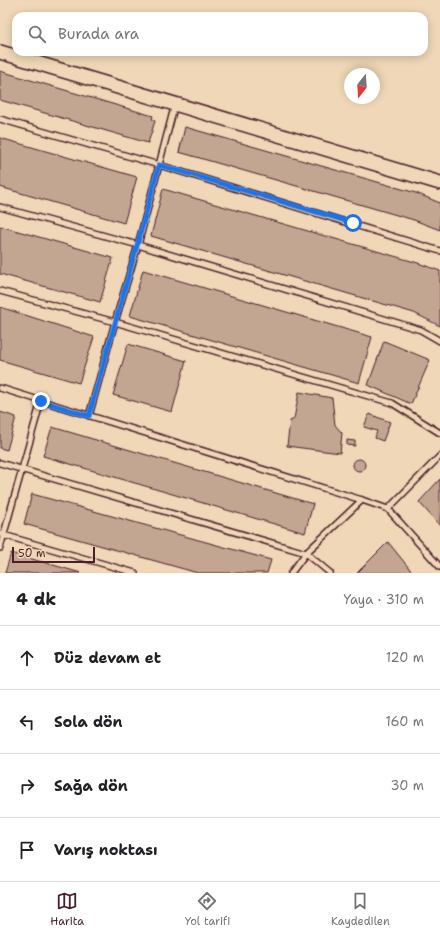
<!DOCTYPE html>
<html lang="tr">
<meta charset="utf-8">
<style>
body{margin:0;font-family:"Shantell Sans",sans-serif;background:#f2f2f2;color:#202124}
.compass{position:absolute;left:344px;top:68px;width:36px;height:36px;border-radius:50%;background:#fff;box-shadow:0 2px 10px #0003;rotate:197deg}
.scale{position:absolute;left:12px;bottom:10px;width:83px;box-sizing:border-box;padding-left:4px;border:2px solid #4a1f2b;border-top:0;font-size:11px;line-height:14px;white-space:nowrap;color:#4a1f2b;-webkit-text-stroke:3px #efd7b7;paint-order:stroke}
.stop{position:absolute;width:12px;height:12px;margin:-9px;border:3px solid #1a73e8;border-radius:50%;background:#fff}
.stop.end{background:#1a73e8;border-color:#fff;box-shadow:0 1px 4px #0008}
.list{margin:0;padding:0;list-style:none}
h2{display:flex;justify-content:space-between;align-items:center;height:52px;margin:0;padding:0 16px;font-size:17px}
h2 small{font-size:13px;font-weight:400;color:#757577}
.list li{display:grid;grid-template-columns:26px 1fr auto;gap:12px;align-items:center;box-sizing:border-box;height:64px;padding:0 16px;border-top:1px solid #e0e0e0}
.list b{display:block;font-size:15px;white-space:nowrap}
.list em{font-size:13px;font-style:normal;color:#757577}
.icon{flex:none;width:22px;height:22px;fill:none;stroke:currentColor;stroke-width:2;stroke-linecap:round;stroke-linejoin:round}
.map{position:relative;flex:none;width:440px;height:573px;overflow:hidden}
.search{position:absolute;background:#fff;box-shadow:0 2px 10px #0003;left:12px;right:12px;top:12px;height:44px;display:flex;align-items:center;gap:10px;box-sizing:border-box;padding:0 14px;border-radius:12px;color:#757577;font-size:15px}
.sheet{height:308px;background:#fff}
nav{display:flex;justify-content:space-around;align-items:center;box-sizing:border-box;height:56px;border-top:1px solid #e0e0e0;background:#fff;font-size:11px;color:#757577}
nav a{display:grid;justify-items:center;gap:2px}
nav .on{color:#4a1f2b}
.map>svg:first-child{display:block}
.building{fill:#c3a692;stroke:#4a1f2b}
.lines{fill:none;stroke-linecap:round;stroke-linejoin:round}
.lane-casing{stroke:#4a1f2b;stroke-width:8}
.secondary-casing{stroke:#4a1f2b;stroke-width:16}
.lane{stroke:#efd7b7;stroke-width:5}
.secondary{stroke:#efd7b7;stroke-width:13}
.route{stroke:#1a73e8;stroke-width:5}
</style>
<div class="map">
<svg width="440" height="573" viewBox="0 0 440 573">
<rect width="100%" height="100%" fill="#efd7b7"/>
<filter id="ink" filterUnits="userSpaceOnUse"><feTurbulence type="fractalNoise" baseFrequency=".025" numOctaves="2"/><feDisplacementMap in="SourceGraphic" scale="8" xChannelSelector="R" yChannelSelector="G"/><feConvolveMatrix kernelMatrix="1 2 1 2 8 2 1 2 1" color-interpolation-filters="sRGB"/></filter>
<g filter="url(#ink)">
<!-- building -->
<path class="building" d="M0,71L153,116L152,119L155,121L148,143L0,100Z
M185,127L416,193L440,203V230L414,220L179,152Z
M0,138L137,177L124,223L0,187Z
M163,189L418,263L440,271V326L414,313L151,236Z
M0,226L113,258L100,302L0,274Z
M143,270L372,337L359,383L130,316Z
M0,307L94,337L79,383L0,360Z
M384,341L430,360L411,404L368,385Z
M128,344L186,361L172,412L113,395Z
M299,392L332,398L335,425L342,433L340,453L287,446L290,421L294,419Z
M0,412L16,417L7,450L0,448Z
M369,414L390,422L383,441L375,438L377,431L364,427Z
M52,427L313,504L305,533L43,456Z
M347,440L355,441V446L347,445Z
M353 465a6 6 0 1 1 12 0a6 6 0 1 1-12 0Z
M440,479V526L419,502Z
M32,494L271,560L267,573H198L24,524Z
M388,542L413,573H357Z
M11,553L81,573H5Z"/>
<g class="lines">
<defs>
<path id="lane" d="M0,119L159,165L440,251
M0,207L138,245L421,330L440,341
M0,291L115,322L392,403L440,433
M0,388L362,500L388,509L440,567
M89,416L115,322L138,245L175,104
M0,463L306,553L330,573
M388,509L440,456
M0,534L135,573
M0,548L41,401
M291,573L306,553L362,500"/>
<path id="secondary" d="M0,52L440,183"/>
</defs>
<!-- lane casing -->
<use href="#lane" class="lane-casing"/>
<!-- secondary casing -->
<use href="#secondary" class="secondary-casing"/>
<!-- lane -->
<use href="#lane" class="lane"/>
<!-- secondary -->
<use href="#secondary" class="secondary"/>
</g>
</g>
<g class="lines" filter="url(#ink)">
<!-- route -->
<path class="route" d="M41,401L89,416C112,332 137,249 159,165L353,223"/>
</g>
</svg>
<svg class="compass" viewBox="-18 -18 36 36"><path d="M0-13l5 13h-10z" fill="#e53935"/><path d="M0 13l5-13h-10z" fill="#757577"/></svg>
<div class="scale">50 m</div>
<div class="stop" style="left:353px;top:223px"></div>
<div class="stop end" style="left:41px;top:401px"></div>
<div class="search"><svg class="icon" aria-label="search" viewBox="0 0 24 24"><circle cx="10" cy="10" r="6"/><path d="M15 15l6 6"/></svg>Burada ara</div>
</div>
<section class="sheet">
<h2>4 dk<small>Yaya · 310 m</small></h2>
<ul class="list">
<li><svg class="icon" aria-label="ahead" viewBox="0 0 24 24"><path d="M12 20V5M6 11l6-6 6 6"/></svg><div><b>Düz devam et</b></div><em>120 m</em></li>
<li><svg class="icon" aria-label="left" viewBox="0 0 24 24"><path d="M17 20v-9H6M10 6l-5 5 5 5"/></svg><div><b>Sola dön</b></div><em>160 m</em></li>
<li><svg class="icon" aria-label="right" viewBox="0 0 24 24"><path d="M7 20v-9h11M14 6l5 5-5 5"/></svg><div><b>Sağa dön</b></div><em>30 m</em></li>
<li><svg class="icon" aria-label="arrive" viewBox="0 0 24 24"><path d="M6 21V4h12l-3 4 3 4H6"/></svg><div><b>Varış noktası</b></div></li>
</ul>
</section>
<nav>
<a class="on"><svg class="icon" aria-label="map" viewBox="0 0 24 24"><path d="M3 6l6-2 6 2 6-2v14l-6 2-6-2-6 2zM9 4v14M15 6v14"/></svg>Harita</a>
<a><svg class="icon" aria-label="directions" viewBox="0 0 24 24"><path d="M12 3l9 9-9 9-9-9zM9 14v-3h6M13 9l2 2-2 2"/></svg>Yol tarifi</a>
<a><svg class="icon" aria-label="saved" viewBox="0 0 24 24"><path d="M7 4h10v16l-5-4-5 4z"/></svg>Kaydedilen</a>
</nav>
